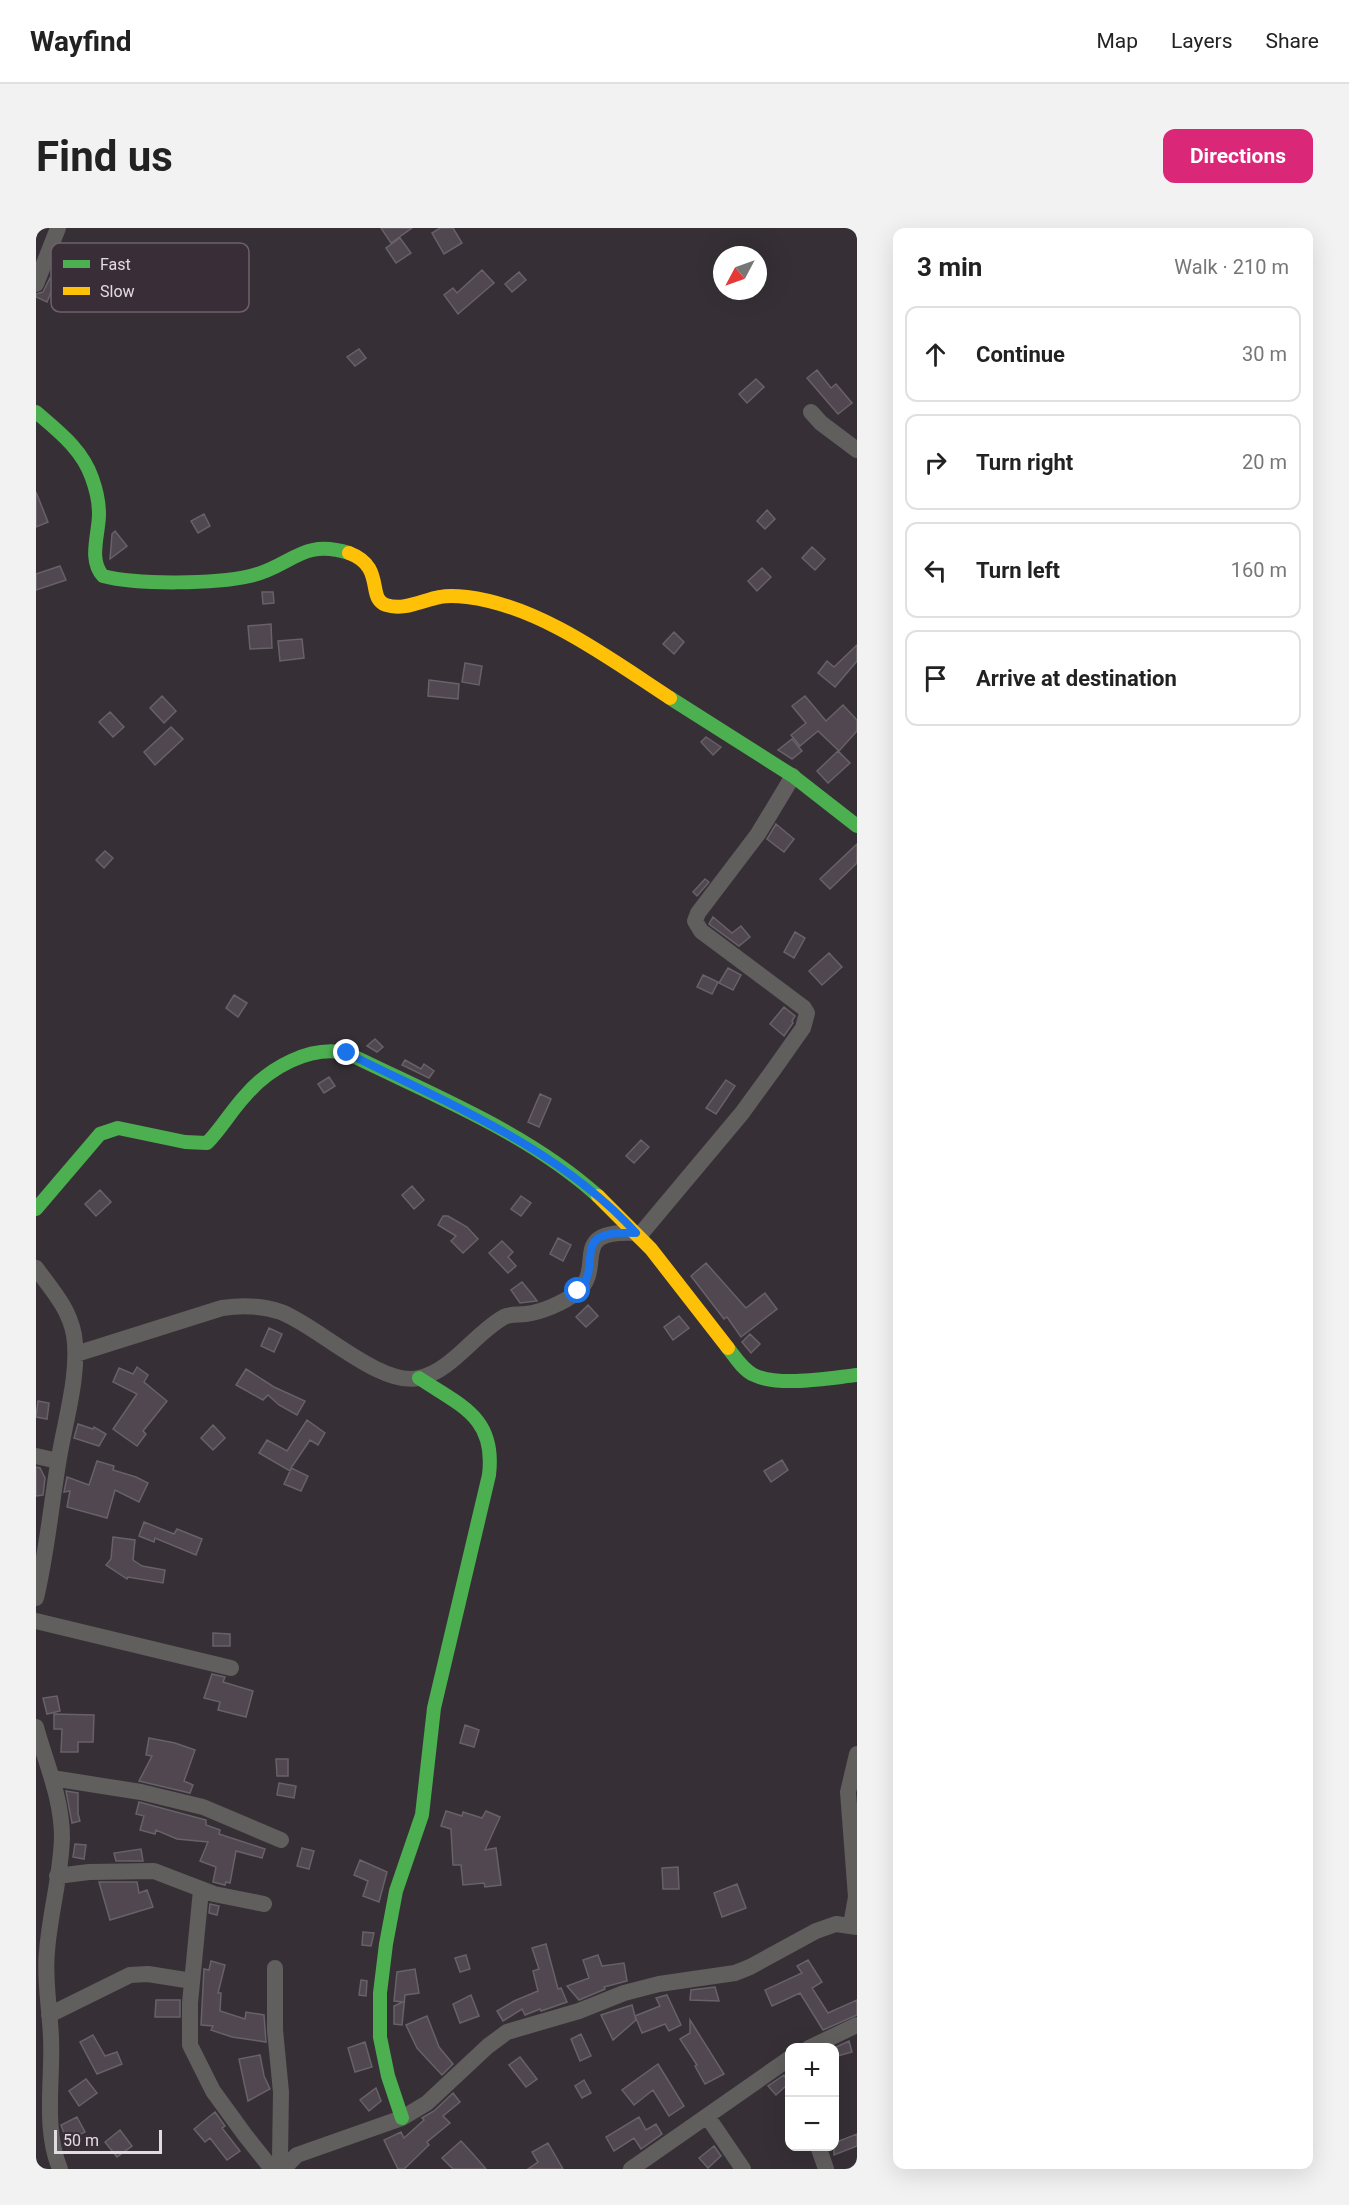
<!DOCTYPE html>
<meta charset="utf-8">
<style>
body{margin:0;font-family:Roboto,sans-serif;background:#f2f2f2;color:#222}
.controls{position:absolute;right:18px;bottom:18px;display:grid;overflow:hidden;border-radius:12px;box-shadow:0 6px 24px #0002}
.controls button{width:54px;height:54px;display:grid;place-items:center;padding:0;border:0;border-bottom:2px solid #e0e0e0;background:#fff;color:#222;font:30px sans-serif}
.compass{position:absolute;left:677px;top:18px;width:54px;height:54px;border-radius:50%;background:#fff;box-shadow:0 6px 24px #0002;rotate:229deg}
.scale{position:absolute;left:18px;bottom:15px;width:108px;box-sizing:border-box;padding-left:6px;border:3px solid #e3dbe2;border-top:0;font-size:16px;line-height:21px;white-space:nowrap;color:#e3dbe2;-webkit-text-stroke:4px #392d38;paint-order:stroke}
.stop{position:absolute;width:18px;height:18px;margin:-14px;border:4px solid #1a73e8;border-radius:50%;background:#fff}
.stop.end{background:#1a73e8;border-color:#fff;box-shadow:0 2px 6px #0008}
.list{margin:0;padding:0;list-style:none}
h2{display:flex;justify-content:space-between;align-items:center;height:78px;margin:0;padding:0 24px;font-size:26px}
h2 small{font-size:20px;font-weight:400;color:#767676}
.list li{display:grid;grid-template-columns:39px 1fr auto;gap:18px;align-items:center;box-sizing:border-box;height:96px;margin:0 12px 12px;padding:0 12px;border:2px solid #e0e0e0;border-radius:12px}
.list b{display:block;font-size:22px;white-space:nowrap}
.list em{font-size:20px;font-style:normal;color:#767676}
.icon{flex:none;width:33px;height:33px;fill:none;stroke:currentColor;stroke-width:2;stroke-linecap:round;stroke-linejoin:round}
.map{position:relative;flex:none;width:821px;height:1941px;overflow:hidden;border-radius:12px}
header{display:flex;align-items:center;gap:36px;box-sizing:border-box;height:84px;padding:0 30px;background:#fff;border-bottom:2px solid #e0e0e0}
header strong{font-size:28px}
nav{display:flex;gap:33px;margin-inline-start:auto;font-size:21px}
.intro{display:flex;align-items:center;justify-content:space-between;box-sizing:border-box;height:144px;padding:0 36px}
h1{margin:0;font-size:42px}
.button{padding:15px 27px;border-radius:12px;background:#db2777;color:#fff;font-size:21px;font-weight:700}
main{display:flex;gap:36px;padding:0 36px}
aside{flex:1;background:#fff;border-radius:12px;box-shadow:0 6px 24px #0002}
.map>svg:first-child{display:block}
.building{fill:#504750;stroke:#676267;stroke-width:1.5}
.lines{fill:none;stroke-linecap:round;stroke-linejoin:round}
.street{stroke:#615e5e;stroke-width:16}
.fast{stroke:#4caf50;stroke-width:14}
.slow{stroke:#ffc107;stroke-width:14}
.route{stroke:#1a73e8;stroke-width:8}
.key{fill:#392d38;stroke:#6c616b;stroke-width:1.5}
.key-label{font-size:16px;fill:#e3dbe2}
</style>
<header>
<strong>Wayfind</strong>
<nav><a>Map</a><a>Layers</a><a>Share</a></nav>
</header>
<div class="intro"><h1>Find us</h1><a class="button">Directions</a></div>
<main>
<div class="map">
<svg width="821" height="1941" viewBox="0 0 821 1941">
<rect width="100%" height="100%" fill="#363036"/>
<!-- building -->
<path class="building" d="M345,0H376L355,15Z
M404,0H417L426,15L408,26L396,5Z
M364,10L375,25L360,35L350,20Z
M446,42L458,55L422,86L408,67L417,60L421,65Z
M483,44L490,52L476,64L469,56Z
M14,50L20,52L11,74L0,69V66L7,64Z
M323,121L330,130L319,138L311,129Z
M781,142L795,160L800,156L816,175L802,186L771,150Z
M720,151L728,159L711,175L703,166Z
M0,264L12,294L0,299Z
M731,282L739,291L729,301L721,293Z
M168,286L174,298L162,305L155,293Z
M79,303L91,318L74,331L76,306Z
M776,319L789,331L779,342L766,330Z
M24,338L30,352L0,362V346Z
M726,340L735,349L721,363L712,353Z
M226,364H237L238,375L227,376Z
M235,396L236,420L214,421L212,398Z
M638,404L648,414L638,426L627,416Z
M266,411L268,430L244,433L242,413Z
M821,417V433L799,459L782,445L791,433L798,439Z
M429,435L446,438L443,457L426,454Z
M393,452L423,456L422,471L392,468Z
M126,468L140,483L128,495L114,480Z
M769,468L790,493L807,477L821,492V503L803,523L782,503L764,518L755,507L770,495L756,478Z
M74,484L88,499L77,509L63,494Z
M135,499L147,511L119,537L108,524Z
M670,509L685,519L677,527L665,514Z
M756,511L766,523L756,531L742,522Z
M802,523L814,535L792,555L781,543Z
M740,596L758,611L748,624L731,611Z
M821,616V635L794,661L784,651Z
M69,623L77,630L68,640L60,632Z
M669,651L673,654L661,668L657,664Z
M677,689L696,705L705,698L714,709L703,718L673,696Z
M759,704L769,710L758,730L748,724Z
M793,725L806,739L786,757L773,743Z
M692,740L705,747L697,762L683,755Z
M667,747L682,754L676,766L661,759Z
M198,767L211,775L202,789L190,780Z
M748,779L759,788L756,793L757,795L748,808L734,796Z
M339,811L347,819L341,824L331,818Z
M369,832L385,841L388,836L398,843L393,850L366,837Z
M293,849L299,858L288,865L282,856Z
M690,852L699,858L680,886L670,880Z
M504,866L515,871L503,899L492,894Z
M605,912L613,919L598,935L590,928Z
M376,958L388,972L378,981L366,967Z
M64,962L75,974L60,988L49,976Z
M485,968L495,975L485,988L475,981Z
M407,988H412L431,999L442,1011L427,1025L415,1013L420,1008L402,997Z
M522,1010L535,1017L527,1033L514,1026Z
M466,1013L477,1024L472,1029L480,1038L472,1045L453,1025Z
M670,1035L710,1080L729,1065L741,1081L705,1109L691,1089L688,1091L655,1048Z
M486,1054L495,1065L501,1073L484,1075L475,1062Z
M552,1077L562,1088L550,1099L540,1089Z
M643,1088L653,1100L637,1112L628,1099Z
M233,1100L246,1106L238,1124L225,1118Z
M714,1106L724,1116L715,1125L706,1114Z
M101,1139L112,1147L108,1154L131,1173L107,1203L110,1206L101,1218L77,1201L101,1166L77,1154L83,1140L97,1146Z
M210,1141L238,1159L269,1173L261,1187L243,1177L232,1167L227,1172L200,1157Z
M2,1173L13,1175L11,1191L0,1189Z
M271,1192L289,1205L282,1217L274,1212L255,1240L272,1248L265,1263L248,1256L255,1241L254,1243L223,1225L231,1212L251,1223Z
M42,1196L57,1201L58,1199L70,1206L63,1218L38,1210Z
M177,1197L189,1210L177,1222L165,1210Z
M746,1232L752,1242L735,1254L728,1243Z
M61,1233L78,1238L77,1242L100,1249L112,1255L103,1274L79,1262L71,1290L31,1279L34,1263L28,1264L31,1249L53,1257Z
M0,1239L4,1240L9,1250L7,1267L0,1268Z
M108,1294L138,1306L141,1301L166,1311L160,1327L119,1310L118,1314L103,1308Z
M77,1309L99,1312L97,1332L106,1338L129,1342L127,1355L92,1349L91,1351L70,1337L75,1331Z
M177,1405L194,1406V1418H177Z
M176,1446L189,1449L187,1454L217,1463L210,1489L182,1482L184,1474L168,1470Z
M21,1468L24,1483L11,1486L7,1470Z
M18,1486L58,1487L57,1514H42V1524H25L26,1501H18Z
M429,1497L443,1502L438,1519L424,1515Z
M113,1510L139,1515L159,1522L148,1553L157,1557L154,1565L103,1553L116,1528L110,1527Z
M240,1531H252V1548H241Z
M243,1555L260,1558L258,1570L241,1567Z
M30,1563L42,1565V1586L44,1593L36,1595Z
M103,1574L170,1592V1597L184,1602L183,1606L229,1621L226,1630L200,1623L194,1655L190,1654L189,1657L177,1654L180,1639L164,1633L172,1614L141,1611L120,1602L119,1606L104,1602L108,1588L100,1586Z
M410,1583L426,1588L427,1584L446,1590L450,1583L464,1589L449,1622L460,1620L465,1657L449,1659L448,1655L427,1657L425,1637H417L415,1601L405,1598Z
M39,1616L50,1617L48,1631L37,1629Z
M266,1620L278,1623L273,1641L261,1638Z
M105,1621L107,1633H80L78,1625Z
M324,1632L351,1644L343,1674L327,1668L332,1653L318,1647Z
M642,1639L643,1661H627L626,1640Z
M63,1654H101L103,1665L111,1662L117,1679L74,1692Z
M701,1656L710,1680L686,1689L678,1665Z
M174,1676L183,1678L181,1687L173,1685Z
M327,1704L338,1705L335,1718L326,1717Z
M510,1716L522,1761L525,1760L531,1774L505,1783L504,1781L489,1787L486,1781L467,1793L461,1783L478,1773L502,1763L497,1743L503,1741L496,1720Z
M430,1727L434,1741L424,1744L419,1730Z
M562,1727L566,1738L588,1735L591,1753L568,1759L569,1761L543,1772L531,1758L553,1750L547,1732Z
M772,1732L786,1754L776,1760L792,1785L821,1772V1787L787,1802L764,1765L736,1778L729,1762L766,1745L761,1738Z
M175,1733L189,1737L182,1765H185L184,1783L209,1791L210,1784L228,1787L230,1814L196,1809L175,1802L177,1798L165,1797L168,1741L173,1742Z
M379,1741L383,1765L369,1767L366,1797L358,1796V1778L367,1774L358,1773L361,1744Z
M325,1752L331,1753L330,1768L323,1767Z
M679,1759L683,1773L654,1772L655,1762Z
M435,1767L443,1788L424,1795L417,1776Z
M631,1767L645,1797L633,1803L629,1796L606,1805L599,1788L624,1778L620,1770Z
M120,1772H144V1789H119Z
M596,1777L600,1792L577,1812L565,1787Z
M391,1788L403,1819L417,1836L406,1847L381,1820L370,1797Z
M654,1792L688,1846L669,1856L659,1838L661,1837L644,1811L654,1805Z
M545,1806L555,1828L544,1833L535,1811Z
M57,1807L69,1828L81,1824L86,1836L61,1846L44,1814Z
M813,1813L816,1824L798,1829V1820Z
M329,1814L336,1839L319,1844L312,1820Z
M224,1827L228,1848L234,1861L212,1873L203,1831Z
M484,1829L501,1851L490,1859L473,1837Z
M622,1836L648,1878L633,1888L617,1862L598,1877L586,1862Z
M748,1847L753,1855L740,1867L732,1858Z
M50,1851L61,1865L43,1878L33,1863Z
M548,1852L555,1865L546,1870L539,1858Z
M340,1860L345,1873L333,1883L324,1872Z
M417,1865L424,1874L407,1888L414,1895L391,1914L393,1917L368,1941H362L348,1912L365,1904L368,1910L388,1892L386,1890L398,1883Z
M179,1884L189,1898L186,1900L204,1923L191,1932L174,1910L169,1914L158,1901Z
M41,1889L49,1904L31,1913L25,1897Z
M603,1889L610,1902L620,1896L626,1906L605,1921L598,1910L578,1923L570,1909Z
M84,1902L96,1918L81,1929L69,1914Z
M821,1906V1918L798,1927V1915Z
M425,1913L437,1926L450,1941H417L406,1930Z
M512,1915L527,1941H492L502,1934L496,1924Z
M678,1918L685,1928L672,1940L663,1930Z"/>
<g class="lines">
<!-- street -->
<path class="street" d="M0,56L22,0
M775,184L785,195L821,222
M603,1008L706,885L738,841L767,800L771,785L768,780L665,703L659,693L662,685L722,606L757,548
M0,1040C16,1062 33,1080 38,1107C44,1145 29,1193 23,1230C15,1277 11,1324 0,1370
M40,1126L186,1080C207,1077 225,1077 245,1084C282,1098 344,1159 383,1150C416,1143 439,1105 468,1089C474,1086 482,1087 490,1086C506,1084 527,1075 540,1065C572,1039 529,1002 600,1005
M0,1228L22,1233
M0,1393L195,1440
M0,1499C10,1536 26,1570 26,1610C25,1647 14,1685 11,1723C8,1752 14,1781 15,1810C17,1853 7,1900 24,1941
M16,1550L105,1564L167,1579L245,1612
M21,1648L53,1644L118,1643L178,1666L228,1676
M165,1662L154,1775V1817L177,1863L209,1907L236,1941
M815,1697L820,1669L812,1564L821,1526
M239,1740V1802L245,1864L244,1930L248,1939
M13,1787L94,1747L112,1746L156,1753
M773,1820L821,1797
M671,1888L707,1941
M782,1918L790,1941
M247,1941L261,1927L366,1890L391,1875L452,1818L471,1804L543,1783L588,1765L623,1756L699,1745L714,1739L780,1703L800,1696L821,1699
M595,1941L754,1830"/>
<!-- fast -->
<path class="fast" d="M0,184C22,203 46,221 56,250C60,261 63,274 63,286C63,306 52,332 67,348C101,357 179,356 214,348C255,339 265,310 313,325
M634,470L757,548L821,598
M0,981L64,906L82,900L149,914L171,915C185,901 195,883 209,868C233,840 273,817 311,825C396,867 491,904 562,968
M692,1120C699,1129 707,1142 718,1147C743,1159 793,1150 821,1147
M366,1890L352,1848L344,1809V1765L350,1716L360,1663L386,1587L398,1480L453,1247C460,1189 425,1178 383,1150"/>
<!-- slow -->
<path class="slow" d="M313,325C350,339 330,370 350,377C368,383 387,372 404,369C413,367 422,368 431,369C504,378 574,431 634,470
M562,968L615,1021L692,1120"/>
</g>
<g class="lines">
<!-- route -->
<path class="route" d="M311,825C412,876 522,919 600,1005C529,1002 570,1035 542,1063"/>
</g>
<!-- legend -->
<rect x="15" y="15" width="198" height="69" rx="9" class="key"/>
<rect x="27" y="32" width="27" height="8" fill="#4caf50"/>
<rect x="27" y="59" width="27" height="8" fill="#ffc107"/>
<g class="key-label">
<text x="64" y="42">Fast</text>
<text x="64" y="69">Slow</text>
</g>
</svg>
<div class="controls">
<button>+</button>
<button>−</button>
</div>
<svg class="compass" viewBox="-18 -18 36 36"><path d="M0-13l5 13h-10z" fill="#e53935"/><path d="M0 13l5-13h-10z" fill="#767676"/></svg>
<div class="scale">50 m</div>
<div class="stop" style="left:542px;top:1063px"></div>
<div class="stop end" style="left:311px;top:825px"></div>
</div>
<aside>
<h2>3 min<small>Walk · 210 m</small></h2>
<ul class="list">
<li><svg class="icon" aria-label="ahead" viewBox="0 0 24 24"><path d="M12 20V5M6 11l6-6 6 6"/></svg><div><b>Continue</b></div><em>30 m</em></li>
<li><svg class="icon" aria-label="right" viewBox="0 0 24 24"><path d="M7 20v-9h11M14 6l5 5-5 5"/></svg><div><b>Turn right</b></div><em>20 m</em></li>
<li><svg class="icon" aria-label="left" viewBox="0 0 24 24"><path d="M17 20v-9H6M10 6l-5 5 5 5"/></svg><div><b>Turn left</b></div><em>160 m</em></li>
<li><svg class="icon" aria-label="arrive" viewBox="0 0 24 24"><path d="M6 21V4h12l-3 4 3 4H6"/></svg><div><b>Arrive at destination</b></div></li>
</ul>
</aside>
</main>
